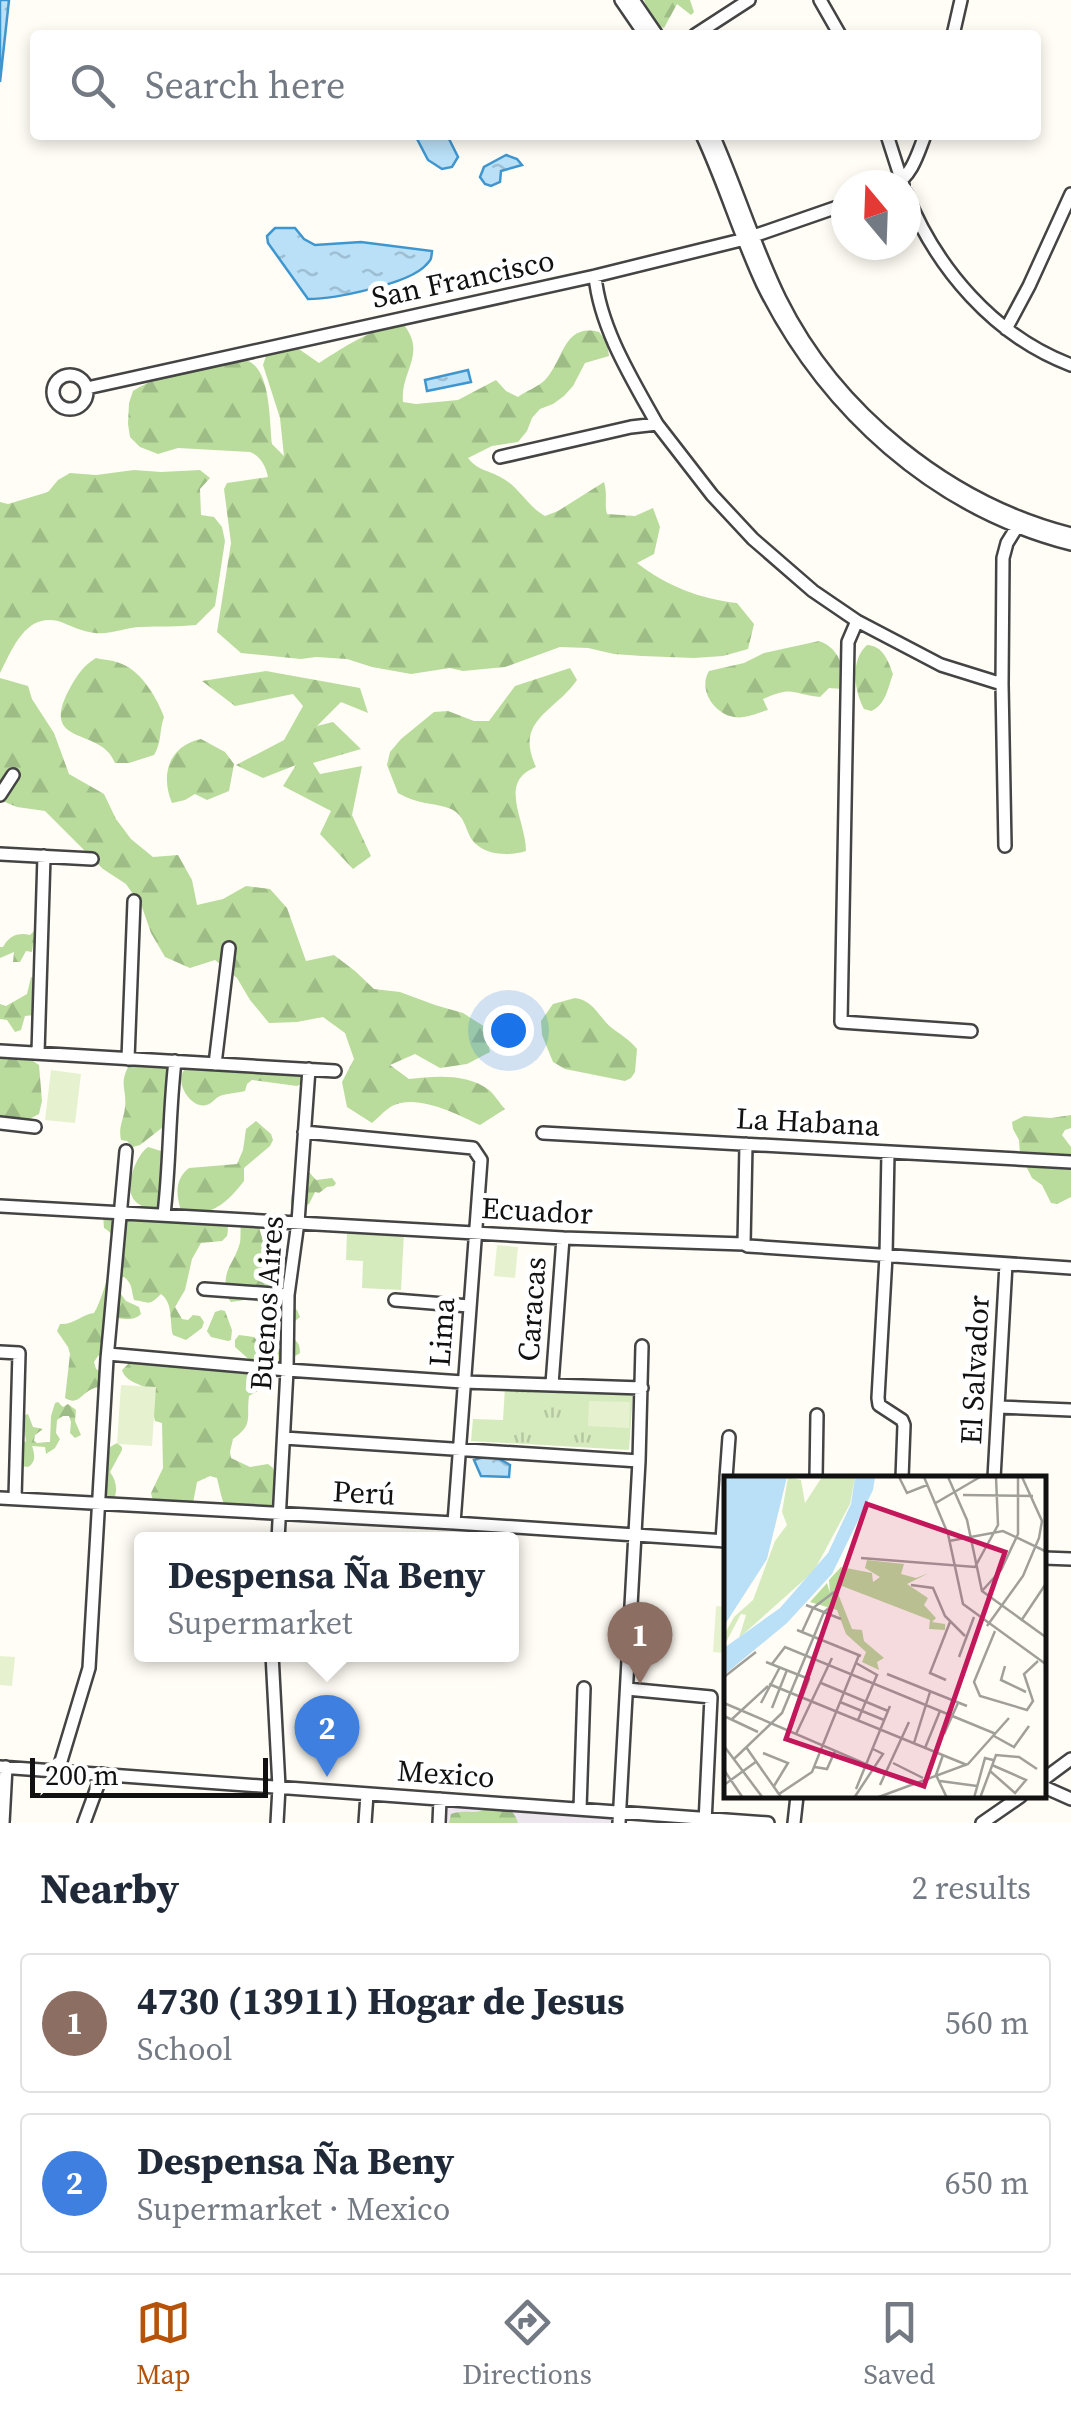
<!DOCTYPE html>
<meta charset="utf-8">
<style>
body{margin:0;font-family:"Source Serif 4",serif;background:#f2f2f3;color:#1f2937}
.compass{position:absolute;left:831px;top:170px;width:90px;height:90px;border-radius:50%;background:#fff;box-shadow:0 5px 15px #0003;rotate:341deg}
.scale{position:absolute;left:30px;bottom:25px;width:238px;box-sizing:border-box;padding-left:10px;border:5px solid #111;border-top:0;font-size:28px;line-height:35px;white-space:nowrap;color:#111;-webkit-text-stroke:8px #fff;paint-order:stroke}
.you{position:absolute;left:508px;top:1030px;width:35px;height:35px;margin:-25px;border:8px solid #fff;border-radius:50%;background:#1a73e8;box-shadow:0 0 0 15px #1a73e833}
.badge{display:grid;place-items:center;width:65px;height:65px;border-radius:50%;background:#b45309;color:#fff;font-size:32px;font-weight:700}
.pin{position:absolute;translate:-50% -82px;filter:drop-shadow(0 2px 5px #0008)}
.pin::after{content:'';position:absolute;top:52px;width:35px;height:30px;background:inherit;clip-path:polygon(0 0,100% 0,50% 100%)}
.popup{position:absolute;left:134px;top:1532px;width:385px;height:130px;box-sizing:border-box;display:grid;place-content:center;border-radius:10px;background:#fff;filter:drop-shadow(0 2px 8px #0005);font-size:32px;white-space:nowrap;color:#747a83}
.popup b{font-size:38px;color:#1f2937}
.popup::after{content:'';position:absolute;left:50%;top:100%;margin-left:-20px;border:20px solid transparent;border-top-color:#fff}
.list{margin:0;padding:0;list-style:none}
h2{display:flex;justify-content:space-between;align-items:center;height:130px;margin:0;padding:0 40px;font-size:42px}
h2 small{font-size:32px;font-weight:400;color:#747a83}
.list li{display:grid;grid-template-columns:65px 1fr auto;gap:30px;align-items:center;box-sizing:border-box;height:140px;margin:0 20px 20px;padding:0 20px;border:2px solid #e0e1e3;border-radius:10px}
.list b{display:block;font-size:38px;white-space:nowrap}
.list p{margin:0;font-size:32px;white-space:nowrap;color:#747a83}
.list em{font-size:32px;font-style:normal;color:#747a83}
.icon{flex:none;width:55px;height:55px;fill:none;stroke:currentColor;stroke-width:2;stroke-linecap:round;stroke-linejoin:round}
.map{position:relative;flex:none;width:1071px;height:1823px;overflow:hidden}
.search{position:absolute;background:#fff;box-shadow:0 5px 15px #0003;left:30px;right:30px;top:30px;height:110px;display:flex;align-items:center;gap:25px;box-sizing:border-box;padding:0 35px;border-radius:10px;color:#747a83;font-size:38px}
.sheet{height:450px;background:#fff}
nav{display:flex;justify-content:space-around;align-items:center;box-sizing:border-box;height:140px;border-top:2px solid #e0e1e3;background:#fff;font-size:28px;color:#747a83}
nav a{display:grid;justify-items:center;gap:5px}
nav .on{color:#b45309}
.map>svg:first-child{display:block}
.industrial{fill:#eee6ef}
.grass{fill:#d5ebbd}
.forest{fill:url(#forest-firs)}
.park{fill:url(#park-tufts)}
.pitch{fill:#e6f2cf}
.water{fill:url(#water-ripples);stroke:#3f96cf;stroke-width:2.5}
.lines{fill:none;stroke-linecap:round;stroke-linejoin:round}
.minor-casing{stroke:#444;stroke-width:16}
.minor{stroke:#fff;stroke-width:11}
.labels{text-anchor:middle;stroke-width:10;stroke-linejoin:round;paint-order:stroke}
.street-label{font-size:30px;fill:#111;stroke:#fff}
.inset-road{fill:none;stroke:#a09f9a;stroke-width:2.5}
.view{fill:#c2185b;fill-opacity:0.15;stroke:#c2185b;stroke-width:5}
.inset-edge{fill:none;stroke:#111;stroke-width:5}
</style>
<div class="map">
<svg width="1071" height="1823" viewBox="0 0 1071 1823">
<defs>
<pattern id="forest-firs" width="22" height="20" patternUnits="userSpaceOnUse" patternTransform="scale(2.5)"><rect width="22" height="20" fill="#b9dc9c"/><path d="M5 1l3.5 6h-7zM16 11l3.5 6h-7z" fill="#9ebc85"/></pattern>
<pattern id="park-tufts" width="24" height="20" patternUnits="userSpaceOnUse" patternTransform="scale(2.5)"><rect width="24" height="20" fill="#d5ebbd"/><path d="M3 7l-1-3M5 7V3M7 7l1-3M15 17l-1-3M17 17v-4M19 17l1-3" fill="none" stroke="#b6c8a1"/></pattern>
<pattern id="water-ripples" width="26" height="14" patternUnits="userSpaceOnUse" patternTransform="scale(2.5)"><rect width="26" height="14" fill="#b9e0f7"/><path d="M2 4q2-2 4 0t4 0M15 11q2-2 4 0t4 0" fill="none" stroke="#9ebfd3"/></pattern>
</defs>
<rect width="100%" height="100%" fill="#fffdf5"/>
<!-- industrial -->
<path class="industrial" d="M445,1807L614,1816L613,1823H445Z"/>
<!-- grass -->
<path class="grass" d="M347,1231L404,1233L401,1290L362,1288L363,1261L346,1260Z"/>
<!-- forest -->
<path class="forest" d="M644,0H690L694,12L691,15L677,4L664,28L657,26L644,11L646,5Z
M404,325C427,355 400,371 403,402L416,404L458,400L496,380L506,391L518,397C526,391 538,387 545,380C564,360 563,323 599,332L607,342L609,356L585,363L573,386L564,396L553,404L540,409L532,418L527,431L518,442L492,446L468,458C478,471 489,470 502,478C519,487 528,507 545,516L558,511L604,482C608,496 604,503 607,514L635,516L653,508L660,527L654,554L637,563C667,586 700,599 737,603L754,624L748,649L723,656L694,658L642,656L614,654L588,648L560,647L505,667L463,671L450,668L411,674L372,667L347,659L316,657L301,659L241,653L217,632L231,543L224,489L227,483L268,477C266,467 261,456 250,452L178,448L158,454L140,447L130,437L128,424L129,403L133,391C150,379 173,376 192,370C207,366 229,356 245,360C272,366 269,424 272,444L284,456L280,418L263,365L267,353L296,347L319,363C346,346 371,328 404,325Z
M134,470L161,472L200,470L210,478L200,489L201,515L214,517L222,527L225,541L215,606L196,625C178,627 160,626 141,627C126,627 111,635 95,633C82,632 70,625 58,621C25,613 12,650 0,673V502L8,504L48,492L58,480L70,473L96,475Z
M819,641C840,648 845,669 843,689L829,688L820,697C792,694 793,685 763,699L768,710C757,713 745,719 734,717C713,713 698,689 709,671L744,663L764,653Z
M867,645C883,646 888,660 893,674C888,687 886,705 871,711L864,709C854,691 850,660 867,645Z
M96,658C104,660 114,660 122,664C142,672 157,698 164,717C159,731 162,742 154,755L129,763H115C102,726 37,748 70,688C77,675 83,666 96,658Z
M570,668L577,680C554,713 514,720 536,767C497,782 526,820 526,851C510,856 485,856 473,841C465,831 466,816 451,809C433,802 418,805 398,793L387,765L390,752L401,739L434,712L448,711L474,721H489L515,686Z
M266,671L360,688L368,713L341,702L317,726L333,722L361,749L313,763L320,774L362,766L352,815L371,856L353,869L320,834L331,811L283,786L296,765L263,778L236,765L284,740L303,706L293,694L235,706L202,681Z
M0,678L28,686L32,699L54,733L69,774L104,794L116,819L131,839L153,857L178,855L192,880L197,905L223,899L246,886L270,889L287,908L306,961L334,955L355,971L374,989L400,992L435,1005L463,1013L485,1027L490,1052L467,1064L440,1068L415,1054L390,1065L409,1079C434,1076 467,1073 489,1090C495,1095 500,1104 505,1109L480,1125C457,1114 417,1093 392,1106C385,1110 378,1118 372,1123L347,1107L342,1082L354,1059L345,1033L323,1017L297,1022L269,1023L250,1000L237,978L215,960L190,968L165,957L151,933L142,907L126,884L103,869L45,811L17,807L0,800Z
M201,739L225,752L234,764L229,791L207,800L195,794L185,800L172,803C160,774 169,746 201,739Z
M39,926L38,942L33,945L32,952L26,951L20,962H13L14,952L0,958V947H3C9,936 18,932 30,935Z
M31,977L38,979L34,1015L25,1016L21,1030L15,1032L7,1020L0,1019V1004L6,1006L27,994Z
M575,998C595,1001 598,1017 612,1028C622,1036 628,1038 637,1049L635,1072L631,1078L625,1081L565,1069L553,1062L542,1035L541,1021L553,1004Z
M21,1053L39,1065L42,1101L39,1114L20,1124L0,1120V1054L10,1058Z
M142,1063L168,1067L171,1072L163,1127L140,1145L133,1147L127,1141L121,1140C118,1127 124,1119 125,1107C127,1090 119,1085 128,1067Z
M189,1065L300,1071L305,1076L303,1083L297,1086L252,1080L247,1084L245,1091C237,1093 228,1093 220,1096C215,1098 212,1104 206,1105C192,1110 169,1079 189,1065Z
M1071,1115V1128L1065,1130L1062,1135L1071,1147V1197L1057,1204L1051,1203L1042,1185L1032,1178L1020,1154L1019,1140L1013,1129L1012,1122L1024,1116L1051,1118Z
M256,1121L271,1134L273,1140L270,1146L244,1168V1181C227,1203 218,1209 191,1218L182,1213C176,1196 174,1180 189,1168L237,1164L243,1150L246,1129Z
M148,1147L161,1151L168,1172L159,1209C152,1209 140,1207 135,1201C123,1189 136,1155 148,1147Z
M306,1172H309L316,1180L332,1178L336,1183L334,1186L327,1187L319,1193L315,1192L309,1204L292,1211C288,1196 294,1182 306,1172Z
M220,1211C228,1215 229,1228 227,1236L222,1241L201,1243L192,1259L185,1290L175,1307L182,1319L188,1320L193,1315L200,1316L204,1322L202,1328L186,1340L173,1335C169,1322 174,1304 161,1294C148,1307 150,1302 134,1300C131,1290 133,1284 124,1277L118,1278V1290L126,1301L139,1307L141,1314C134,1321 126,1319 117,1318L114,1312L110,1351L98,1356L94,1362L96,1369L102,1373L104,1386C100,1387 96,1387 92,1389C81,1394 78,1406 65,1398L70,1354L68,1347L57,1331L60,1324C74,1325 82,1314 94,1313C102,1301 119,1246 111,1234C109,1231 107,1230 104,1228L103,1215L184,1221Z
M242,1220L258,1224L272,1272L271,1280L273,1287L297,1310L300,1317L289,1326L264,1304L251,1299L231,1302L227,1297C222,1269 231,1269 239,1246C242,1238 239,1229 242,1220Z
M221,1310L225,1311L232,1330L231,1340L228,1341L211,1337L207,1331L215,1312Z
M239,1335L254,1337L267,1353L288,1337C297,1340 300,1343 300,1353C293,1359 272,1361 269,1371C268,1375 269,1380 268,1385L249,1396C246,1419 254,1424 233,1439L230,1452L231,1458L250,1467L268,1464L273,1468L282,1498L269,1516L263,1520C223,1512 226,1516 217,1478L210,1476L197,1482L193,1503L186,1505L153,1501L151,1493L163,1468L162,1423L155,1421L148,1389C138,1383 126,1382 122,1370L131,1361L253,1363L235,1347V1340Z
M58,1402L63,1407L68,1404L76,1410L75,1421L81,1435L75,1438L70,1433L71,1422L69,1416H63L57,1420L56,1433L60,1439L55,1448L46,1454L45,1447L32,1446C35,1454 36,1463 28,1467L21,1466L18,1445L26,1441L22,1416L28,1414L33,1427L43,1429L35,1435L34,1441L37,1443L50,1442L51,1416L55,1403Z
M117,1443L122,1447V1450L110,1472C116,1480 118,1490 114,1499L103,1498V1478L110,1447Z
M494,1804C507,1807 514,1810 518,1823H449L451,1814C470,1808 474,1818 494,1804Z"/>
<!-- park -->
<path class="park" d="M505,1387L633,1394L629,1450L471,1441L473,1419L503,1420Z"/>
<!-- pitch -->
<path class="pitch" d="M51,1070L81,1074L75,1123L45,1120Z
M497,1245L518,1247L515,1278L494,1276Z
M121,1385L156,1387L152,1446L117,1444Z
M589,1401L630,1402L629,1428L588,1426Z
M716,1606L726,1607V1653L713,1652Z
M0,1656L15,1657L12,1686L0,1685Z"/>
<!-- water -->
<path class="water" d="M0,0H9L0,82Z
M415,135H447L458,157L452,167L442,169L428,160Z
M506,155L517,159L522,165L501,171L500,182L491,186L485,184L480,177L484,167Z
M275,228H295L304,239L315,245L361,242L432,251C431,259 432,259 426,265C409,284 334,299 308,299L268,243L267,236Z
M468,370L471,382L427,391L425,380Z
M496,1457L510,1465L509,1477L481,1476L474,1460L480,1458Z"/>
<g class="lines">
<defs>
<path id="minor" d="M621,0L645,35
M633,0L657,35
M820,0L840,35
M695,35L749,0
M953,35L961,0
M702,135C725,184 740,236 763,285C825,410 934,509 1071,544
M713,135C737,189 754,246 780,299C836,412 949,503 1071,534
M887,135L903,185
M894,185C912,176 918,153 925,135
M906,193C936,268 994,336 1071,365
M595,276C600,328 632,379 657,424
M1006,329L1029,286L1071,194
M53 392a17 17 0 1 1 34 0a17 17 0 1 1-34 0Z
M87,388L595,276L745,239L846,204
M500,457L631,427L657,424L712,495L753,539L813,591L857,621L941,665L1002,684
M857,621L848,642L841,1022L971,1031
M0,795L13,775
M1005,846L1002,684L1003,558L1007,543L1020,522
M0,854L92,859
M0,1051L335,1071
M38,1053L44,856
M128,1059L134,901
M215,1064L229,948
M0,1123L35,1127
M304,1132L473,1148L481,1160L454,1523
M543,1133L1071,1162
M888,1152L886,1256L878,1398L879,1405L902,1420L904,1425L902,1478
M0,1206L563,1238L744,1244L748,1246L1071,1268
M164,1214C170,1163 169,1112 175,1061
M744,1244L746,1144
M204,1289L288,1295
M395,1300L469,1306
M0,1352L19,1353L15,1498
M108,1354L287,1370L463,1382L642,1388
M552,1384L563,1238
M998,1407L1071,1410
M284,1438L639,1461
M726,1478L729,1437
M816,1478L817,1415
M994,1478L1006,1264
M0,1498L454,1523L726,1541
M278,1540L287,1370L288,1295L298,1222L309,1069
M722,1541L726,1480
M1044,1558L1071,1559
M272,1654L279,1787L277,1823
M627,1689L711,1697L705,1823
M0,1767L768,1823
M58,1771L89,1668L107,1359L126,1151
M1044,1779L1071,1759
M1044,1787L1071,1799
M580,1809L584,1688
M3,1823L6,1767
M84,1823L102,1774
M365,1823L367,1794
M439,1823L440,1799
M619,1823L639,1461L642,1346
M794,1823L797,1796
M982,1823L1021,1796"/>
</defs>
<!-- minor casing -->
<use href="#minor" class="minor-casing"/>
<!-- minor -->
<use href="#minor" class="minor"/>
</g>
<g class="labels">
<!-- street labels -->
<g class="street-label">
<text transform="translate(463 279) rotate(-12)" y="10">San Francisco</text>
<text transform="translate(808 1122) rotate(3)" y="10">La Habana</text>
<text transform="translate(537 1211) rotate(3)" y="10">Ecuador</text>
<text transform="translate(267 1303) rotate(-86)" y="10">Buenos Aires</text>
<text transform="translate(532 1309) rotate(-86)" y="10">Caracas</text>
<text transform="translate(442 1332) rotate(-86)" y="10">Lima</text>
<text transform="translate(975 1370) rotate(-87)" y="10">El Salvador</text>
<text transform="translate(364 1493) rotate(3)" y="10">Perú</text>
<text transform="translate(446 1774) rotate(4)" y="10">Mexico</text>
</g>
</g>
<!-- overview -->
<g transform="translate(724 1476)">
<rect width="322" height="322" fill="#fffdf5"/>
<path d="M64,1L77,4L81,27L98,1H131L126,28L90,95L15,162L22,139L17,138L0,170V159L10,141L29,124L51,65L63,49L58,36Z" fill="#d5ebbd"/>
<path d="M143,84L180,88L177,98L192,102L205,97L183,108L204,122L200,129L212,142L208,146L221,148V154L205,153L206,144L118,110L113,115L128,153L138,154L140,165L160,182L153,186L155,194L138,186L142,176L122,158L113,134L86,126L103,107L106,117L105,104L117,91L148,97L149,106L156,101L141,92Z" fill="#b9dc9c"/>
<path d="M0,1H63L43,83L0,150ZM131,1H151L149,14L108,98L63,147L0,199V172L56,132L104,77L127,28Z" fill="#b9e0f7"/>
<path class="inset-road" d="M175,1L183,17L203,9M200,1L224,58L239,128L323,189M224,1L243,44L258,115L323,162M239,19L309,20M210,28L256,1M225,65L279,55L323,76M137,82L251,91L274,49L272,1M187,109L209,112L221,140L241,160M258,115L277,94L294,58V1M82,129L117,143M297,145L323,106M263,150L299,100L315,62L318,45L298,1M73,154L137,180M271,155L250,206L256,220L303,234L309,225L300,198L314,185M78,156L89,132L110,116M235,181L250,141M42,186L85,203L78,221M132,187L153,199L134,244M48,188L61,171L272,258M281,190L277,204L302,216M163,198L243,230M0,201L32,176M222,204L206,197L226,146M97,207L164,235M45,208L243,289M116,226L160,244M0,227L186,307M37,227L56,191M48,232L63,194M0,240L34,256M7,244L44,210M72,258L108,182M220,258L234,227M270,260L290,271L305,250M190,267L206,216M0,270L39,322M22,271L57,321M201,272L216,235M39,277L64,287L50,310M219,279L212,299L223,322M10,283L58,237L100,136L110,128M169,287L199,302M91,291L103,293L111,275M0,294L19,322M266,295L291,317L302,304L268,289M216,305L253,310M0,309L33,285M156,309L185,246M132,313L166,230M55,318L88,296L135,179M130,322L159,278L149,273M152,322L244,288L285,242M250,322L261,282L269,284M256,322L272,279L295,281L313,293"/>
<path class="view" d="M143,28L281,76L200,310L62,263Z"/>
<rect width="322" height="322" class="inset-edge"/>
</g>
</svg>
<svg class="compass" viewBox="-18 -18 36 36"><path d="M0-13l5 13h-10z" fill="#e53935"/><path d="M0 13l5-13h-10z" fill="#747a83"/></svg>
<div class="scale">200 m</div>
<div class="you"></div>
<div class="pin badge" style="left:640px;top:1684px;background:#8d6e63">1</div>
<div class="pin badge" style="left:327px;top:1777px;background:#3f7fe0">2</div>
<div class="popup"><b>Despensa Ña Beny</b>Supermarket</div>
<div class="search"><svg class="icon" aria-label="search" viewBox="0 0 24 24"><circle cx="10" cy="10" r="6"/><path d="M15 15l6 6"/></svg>Search here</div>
</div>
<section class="sheet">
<h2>Nearby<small>2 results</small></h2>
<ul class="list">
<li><span class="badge" style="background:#8d6e63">1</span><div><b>4730 (13911) Hogar de Jesus</b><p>School</p></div><em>560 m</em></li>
<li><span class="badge" style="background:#3f7fe0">2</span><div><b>Despensa Ña Beny</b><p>Supermarket · Mexico</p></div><em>650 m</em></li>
</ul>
</section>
<nav>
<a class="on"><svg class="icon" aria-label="map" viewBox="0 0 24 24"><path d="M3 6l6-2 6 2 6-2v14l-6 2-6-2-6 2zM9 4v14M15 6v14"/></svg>Map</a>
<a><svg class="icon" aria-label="directions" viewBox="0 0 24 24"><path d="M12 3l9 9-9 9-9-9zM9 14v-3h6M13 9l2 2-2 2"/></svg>Directions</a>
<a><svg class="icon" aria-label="saved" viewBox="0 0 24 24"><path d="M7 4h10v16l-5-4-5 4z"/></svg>Saved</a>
</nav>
